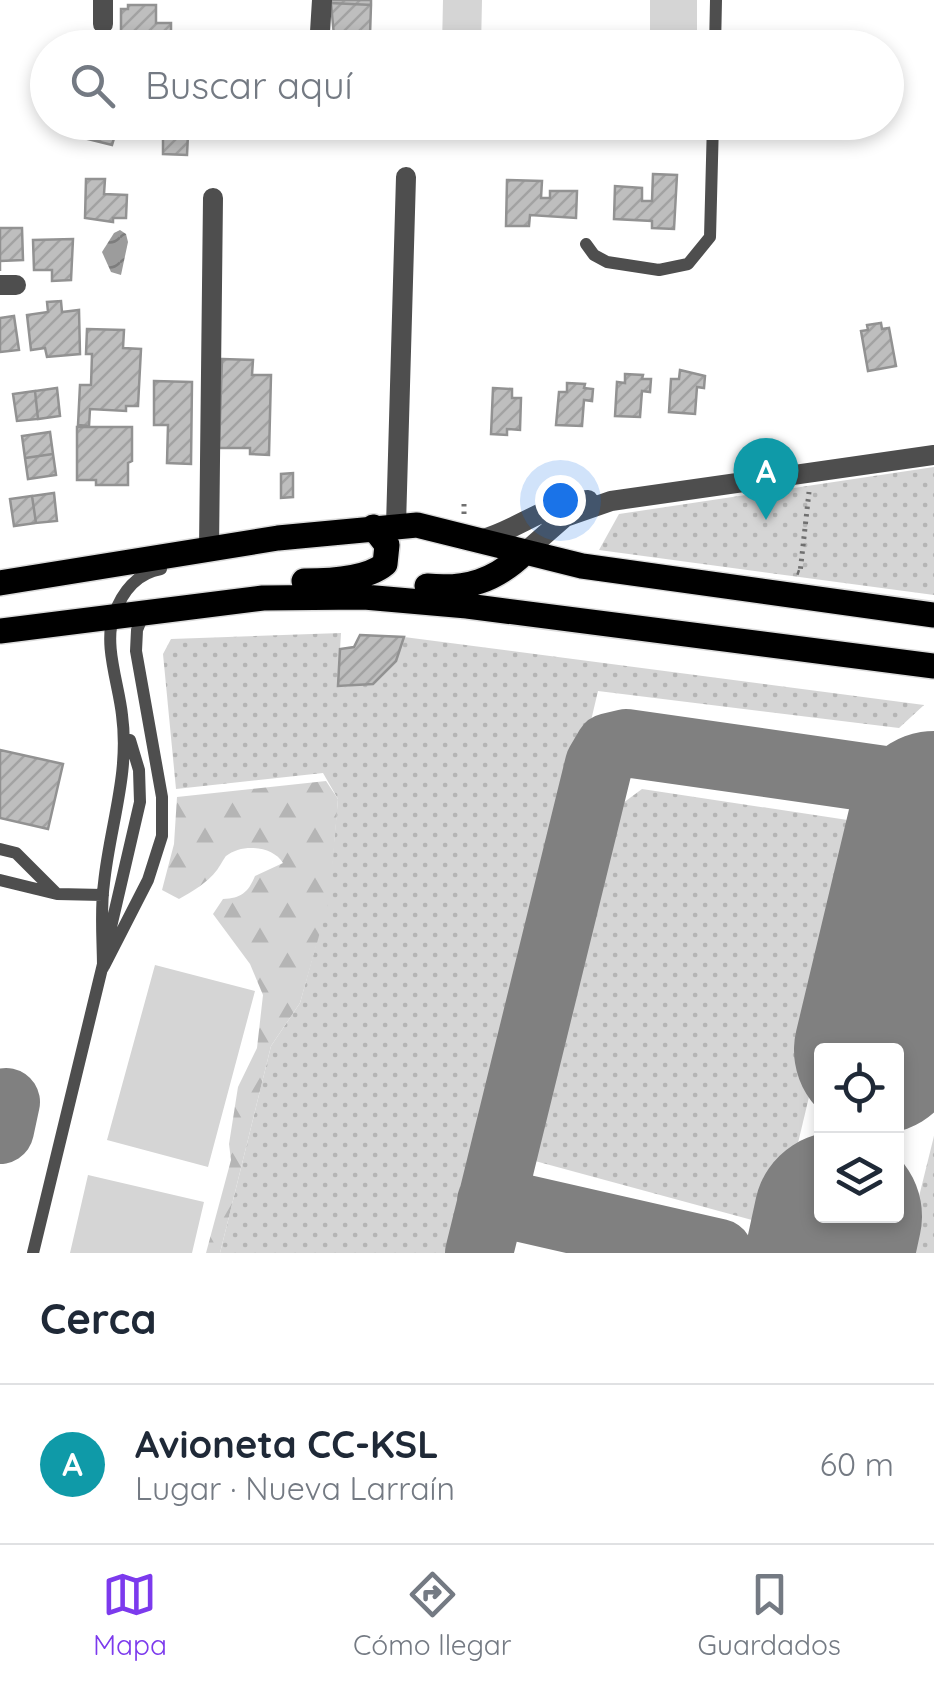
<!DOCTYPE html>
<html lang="es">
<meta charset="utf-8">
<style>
body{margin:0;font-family:Quicksand,sans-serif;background:#f6f6f7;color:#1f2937}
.controls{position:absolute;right:30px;bottom:30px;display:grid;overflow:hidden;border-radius:10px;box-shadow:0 5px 15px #0003}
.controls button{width:90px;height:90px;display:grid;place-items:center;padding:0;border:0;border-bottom:2px solid #e0e1e3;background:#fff;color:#1f2937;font:50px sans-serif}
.you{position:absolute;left:560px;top:500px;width:35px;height:35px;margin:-25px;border:8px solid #fff;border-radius:50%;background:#1a73e8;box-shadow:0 0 0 15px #1a73e833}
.badge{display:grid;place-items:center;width:65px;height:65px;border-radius:50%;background:#7c3aed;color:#fff;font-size:32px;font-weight:700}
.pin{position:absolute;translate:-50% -82px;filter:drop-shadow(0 2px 5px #0008)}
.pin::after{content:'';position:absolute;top:52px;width:35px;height:30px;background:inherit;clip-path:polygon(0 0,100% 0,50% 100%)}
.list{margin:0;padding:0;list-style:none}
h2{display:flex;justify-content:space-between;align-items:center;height:130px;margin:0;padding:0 40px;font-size:42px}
h2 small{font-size:32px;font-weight:400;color:#747a83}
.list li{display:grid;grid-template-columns:65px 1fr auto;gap:30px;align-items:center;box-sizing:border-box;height:160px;padding:0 40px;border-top:2px solid #e0e1e3}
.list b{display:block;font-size:38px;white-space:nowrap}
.list p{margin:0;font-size:32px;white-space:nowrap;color:#747a83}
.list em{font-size:32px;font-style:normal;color:#747a83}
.icon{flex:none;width:55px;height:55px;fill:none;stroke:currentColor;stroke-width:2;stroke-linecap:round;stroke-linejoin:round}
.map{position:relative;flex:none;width:934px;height:1253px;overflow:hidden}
.search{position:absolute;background:#fff;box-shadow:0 5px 15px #0003;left:30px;right:30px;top:30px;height:110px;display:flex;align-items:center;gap:25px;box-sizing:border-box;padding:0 35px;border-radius:55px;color:#747a83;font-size:38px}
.sheet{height:290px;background:#fff}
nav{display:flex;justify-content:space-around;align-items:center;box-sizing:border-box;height:140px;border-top:2px solid #e0e1e3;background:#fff;font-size:28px;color:#747a83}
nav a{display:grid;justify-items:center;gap:5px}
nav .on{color:#7c3aed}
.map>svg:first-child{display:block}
.grass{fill:url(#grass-dots)}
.forest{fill:url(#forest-firs)}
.garden{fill:#d5d5d5}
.water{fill:url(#water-waves)}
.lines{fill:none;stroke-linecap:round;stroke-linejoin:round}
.taxiway{stroke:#808080;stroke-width:68}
.runway{stroke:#808080;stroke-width:168}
.building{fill:url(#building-hatch);stroke:#929292;stroke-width:2.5}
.primary-casing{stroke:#dbdbdb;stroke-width:28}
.path{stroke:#707070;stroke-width:5;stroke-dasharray:2.5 5;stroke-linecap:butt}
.service{stroke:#4e4e4e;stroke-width:12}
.minor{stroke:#4e4e4e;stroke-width:20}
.tertiary{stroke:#4e4e4e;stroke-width:20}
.primary{stroke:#000;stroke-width:25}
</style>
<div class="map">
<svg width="934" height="1253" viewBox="0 0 934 1253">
<defs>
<pattern id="grass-dots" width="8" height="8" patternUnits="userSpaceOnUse" patternTransform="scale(2.5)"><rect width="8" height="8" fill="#d5d5d5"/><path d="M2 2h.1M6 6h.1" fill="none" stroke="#b5b5b5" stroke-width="1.8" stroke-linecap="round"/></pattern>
<pattern id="forest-firs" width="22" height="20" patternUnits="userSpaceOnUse" patternTransform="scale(2.5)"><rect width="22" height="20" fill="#d5d5d5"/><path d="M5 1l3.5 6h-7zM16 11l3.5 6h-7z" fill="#b5b5b5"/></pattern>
<pattern id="water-waves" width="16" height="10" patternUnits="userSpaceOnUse" patternTransform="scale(2.5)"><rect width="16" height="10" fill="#9c9c9c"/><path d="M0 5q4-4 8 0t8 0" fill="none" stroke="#7d7d7d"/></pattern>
<pattern id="building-hatch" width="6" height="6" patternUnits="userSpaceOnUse" patternTransform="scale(2.5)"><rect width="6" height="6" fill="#bebebe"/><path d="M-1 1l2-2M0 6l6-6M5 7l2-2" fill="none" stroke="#a2a2a2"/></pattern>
</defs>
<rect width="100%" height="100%" fill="#fff"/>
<!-- grass -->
<path class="grass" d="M934,467V595L599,550L619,514Z
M341,633L338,685L342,687C380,683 392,674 404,637L924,705L899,728L598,691L465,1253H220L271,1046L300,1003L329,897L338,799L323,773L176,789L163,654L171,639Z
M642,789L874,824L778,1227L524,1158L619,806Z
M934,1136V1253H905Z"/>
<!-- forest -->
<path class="forest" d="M326,781L338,799L330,897L300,1003L271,1046L220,1253H206L231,1160L229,1144L238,1087L257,1048L263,995L250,964L213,914L223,899C241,898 248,893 255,876L283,863C273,846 242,843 226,856C225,857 218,869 217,870C207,883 193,891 179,899L162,890L174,844L177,797Z"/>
<!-- garden -->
<path class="garden" d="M443,0H482L481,47H442Z
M650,0H697V47H650Z
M155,965L255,991L208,1167L107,1140Z
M88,1175L204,1202L192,1253H70Z"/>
<!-- water -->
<path class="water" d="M120,230L126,234L128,242L121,275L111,272L102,252L114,233Z"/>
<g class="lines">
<!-- taxiway -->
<path class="taxiway" d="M0,1130L6,1102
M491,1201L719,1253
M479,1253L599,764L609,747L626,743L934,787"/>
<!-- runway -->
<path class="runway" d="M878,1050L934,815
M830,1253L838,1216"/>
</g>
<!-- building -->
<path class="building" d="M331,0H371V5L331,3Z
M331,3L371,5L370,35L334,36Z
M128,5H156V23H171V36L121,35V9H128Z
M92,122H119L112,145L88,139Z
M158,122H218V136L188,135L187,155L163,154V134H158Z
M653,174L677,175L674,229L652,228V221L614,219L615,186L642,188V201H652Z
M86,179H105L104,194L127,195L126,218H113V222L85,218Z
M507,180L542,181L541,198H550V191H577L576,218L530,215L529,226H506Z
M0,228H22L23,260L0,261V271Z
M73,239L71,280L52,281V270H34L33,240Z
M61,301L62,312L79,310L80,354L47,357L45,348L31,350L27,315L48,312L47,302Z
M14,316L19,350L0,352V318Z
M881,323L882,329L889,328L896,366L868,371L861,331L868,330L867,325Z
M87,329L124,330L123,348L141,349L138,406H126V411L90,409L89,426L78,425L80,385H91L92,354H86Z
M222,359L253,360L252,375H271L269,455L250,454V448H219Z
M680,370L705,376L704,388L697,387L695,414L669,412L671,379H679Z
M625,374L643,375L642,379H651L650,392L642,391L640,417L615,416L617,382L625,383Z
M154,381L192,382L191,464L167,463L168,425H154Z
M567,383L585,384L584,388L593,389L592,401L584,400L582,426L556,425L559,392H567Z
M57,388L60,416L38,419L35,391Z
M493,388L512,389V398H521L520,430L507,429V435L491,434Z
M35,391L38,419L17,421L13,394Z
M77,427H132V461L128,463V485H96V480H77Z
M50,432L53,454L25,458L22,436Z
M53,454L56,475L28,479L25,458Z
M293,473V497L281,498V474Z
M54,493L57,521L36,523L32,496Z
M32,496L36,523L14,526L10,499Z
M360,635L404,637L396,661L373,684L338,686L340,649L354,647Z
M0,750L63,764L48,829L0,818Z"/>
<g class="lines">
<defs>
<path id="primary" d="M304,581C329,581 366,580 385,564L387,545L373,527
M0,583L278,538L417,525L582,566L934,615
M427,586C466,590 495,581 524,553
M0,631L263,598L364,597L467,606L934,666"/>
</defs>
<!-- primary casing -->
<use href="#primary" class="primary-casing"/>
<!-- path -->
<path class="path" d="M464,514V501
M797,572L800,573L809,492"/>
<!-- service -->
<path class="service" d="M715,48L716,0
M586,244L594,255L607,262L659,270L688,264L710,237L713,122
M0,849L16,853L56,893
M0,880L57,894L103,895
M108,940L140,802L139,770L130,740
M104,966L148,880L162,836V797L136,651L137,630L144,613
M103,968C103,940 100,911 104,883C110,825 130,774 122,715C119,685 103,644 114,615C122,592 137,573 161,569
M33,1253L104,960"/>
<!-- minor -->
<path class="minor" d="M103,24V0
M319,48L322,0
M0,285H16
M396,525L406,177
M209,549L213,198"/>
<!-- tertiary -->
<path class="tertiary" d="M480,540C518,530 547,502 588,500
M524,553L565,517L611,501L934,455"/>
<!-- primary -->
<use href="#primary" class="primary"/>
</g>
</svg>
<div class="controls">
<button><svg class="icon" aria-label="locate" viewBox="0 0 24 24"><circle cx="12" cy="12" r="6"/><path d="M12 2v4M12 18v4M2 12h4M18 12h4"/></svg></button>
<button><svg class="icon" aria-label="layers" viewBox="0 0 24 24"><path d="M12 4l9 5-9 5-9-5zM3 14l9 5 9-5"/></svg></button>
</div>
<div class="you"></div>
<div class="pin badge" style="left:766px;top:520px;background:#0f9aa8">A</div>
<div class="search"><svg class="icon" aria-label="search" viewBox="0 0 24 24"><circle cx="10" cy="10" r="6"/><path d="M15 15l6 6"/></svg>Buscar aquí</div>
</div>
<section class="sheet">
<h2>Cerca<small></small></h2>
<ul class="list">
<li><span class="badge" style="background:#0f9aa8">A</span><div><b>Avioneta CC-KSL</b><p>Lugar · Nueva Larraín</p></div><em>60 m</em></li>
</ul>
</section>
<nav>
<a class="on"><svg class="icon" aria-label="map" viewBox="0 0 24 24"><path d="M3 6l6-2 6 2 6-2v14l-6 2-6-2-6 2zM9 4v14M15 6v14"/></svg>Mapa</a>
<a><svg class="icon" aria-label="directions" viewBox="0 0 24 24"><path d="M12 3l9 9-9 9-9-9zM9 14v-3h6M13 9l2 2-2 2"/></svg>Cómo llegar</a>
<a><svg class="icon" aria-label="saved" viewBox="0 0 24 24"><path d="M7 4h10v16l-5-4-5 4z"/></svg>Guardados</a>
</nav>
